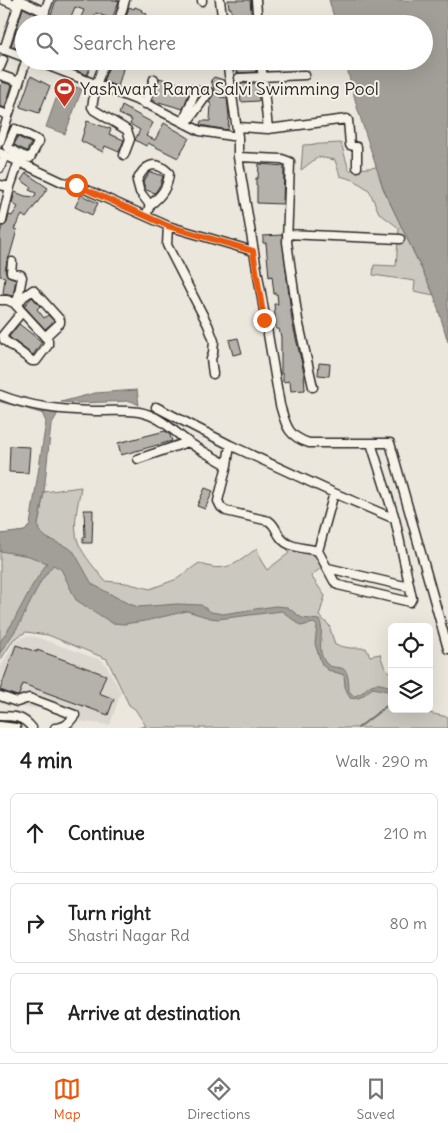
<!DOCTYPE html>
<meta charset="utf-8">
<style>
body{margin:0;font-family:Delius,sans-serif;background:#f2f2f2;color:#222}
.controls{position:absolute;right:15px;bottom:15px;display:grid;overflow:hidden;border-radius:8px;box-shadow:0 5px 20px #0002}
.controls button{width:45px;height:45px;display:grid;place-items:center;padding:0;border:0;border-bottom:1px solid #e0e0e0;background:#fff;color:#222;font:25px sans-serif}
.stop{position:absolute;width:15px;height:15px;margin:-11px;border:4px solid #ea580c;border-radius:50%;background:#fff}
.stop.end{background:#ea580c;border-color:#fff;box-shadow:0 1px 5px #0008}
.list{margin:0;padding:0;list-style:none}
h2{display:flex;justify-content:space-between;align-items:center;height:65px;margin:0;padding:0 20px;font-size:21px}
h2 small{font-size:16px;font-weight:400;color:#767676}
.list li{display:grid;grid-template-columns:32px 1fr auto;gap:15px;align-items:center;box-sizing:border-box;height:80px;margin:0 10px 10px;padding:0 10px;border:1px solid #e0e0e0;border-radius:8px}
.list b{display:block;font-size:19px;white-space:nowrap}
.list p{margin:0;font-size:16px;white-space:nowrap;color:#767676}
.list em{font-size:16px;font-style:normal;color:#767676}
.icon{flex:none;width:28px;height:28px;fill:none;stroke:currentColor;stroke-width:2;stroke-linecap:round;stroke-linejoin:round}
.map{position:relative;flex:none;width:448px;height:728px;overflow:hidden}
.search{position:absolute;background:#fff;box-shadow:0 5px 20px #0002;left:15px;right:15px;top:15px;height:55px;display:flex;align-items:center;gap:12px;box-sizing:border-box;padding:0 18px;border-radius:28px;color:#767676;font-size:19px}
.sheet{height:335px;background:#fff}
nav{display:flex;justify-content:space-around;align-items:center;box-sizing:border-box;height:70px;border-top:1px solid #e0e0e0;background:#fff;font-size:14px;color:#767676}
nav a{display:grid;justify-items:center;gap:2px}
nav .on{color:#ea580c}
.map>svg:first-child{display:block}
.built{fill:#dbd7ce}
.green{fill:#cbc8bf;stroke:#7b7a75}
.water{fill:#a29f98;stroke:#72716c}
.lines{fill:none;stroke-linecap:round;stroke-linejoin:round}
.stream{stroke:#72716c;stroke-width:2}
.building{fill:#b5b2ab;stroke:#2b2b2b}
.minor-casing{stroke:#2b2b2b;stroke-width:11}
.minor{stroke:#f7f3e8;stroke-width:8}
.route{stroke:#ea580c;stroke-width:6}
.labels{text-anchor:middle;stroke-width:4;stroke-linejoin:round;paint-order:stroke}
.poi-label{font-size:18px;fill:#2b2b2b;stroke:#f7f3e8;text-anchor:start}
</style>
<div class="map">
<svg width="448" height="728" viewBox="0 0 448 728">
<rect width="100%" height="100%" fill="#ebe7dd"/>
<filter id="ink" filterUnits="userSpaceOnUse"><feTurbulence type="fractalNoise" baseFrequency=".02" numOctaves="2"/><feDisplacementMap in="SourceGraphic" scale="10" xChannelSelector="R" yChannelSelector="G"/><feConvolveMatrix kernelMatrix="1 2 1 2 8 2 1 2 1" color-interpolation-filters="sRGB"/></filter>
<g filter="url(#ink)">
<!-- built -->
<path class="built" d="M26,636L36,637L101,660L106,665L121,692L110,725L68,720L46,709L7,706L0,702V668L16,640Z"/>
<!-- green -->
<path class="green" d="M341,143L349,170L377,167L383,188L434,295L414,291L415,281L373,275L374,265L396,266L399,228L379,213L369,190L354,180L340,176L335,160L318,157L301,170L303,145Z
M81,487C78,504 72,526 78,542C84,557 96,569 105,581L126,583L150,589L177,579L199,563C224,574 237,564 257,548L260,559L267,570L289,553L287,550L300,549L315,553L322,567L311,576L325,596L319,616L329,625L335,645L350,648H366L370,656L380,654L384,666L392,676V709H425L428,713L448,717V728H138L146,726L135,709L129,705L107,659L48,635L26,632L14,639L0,661V551H8L12,533L25,531L30,525H38L44,492Z"/>
<!-- water -->
<path class="water" d="M329,0H448V342L434,295L383,188L357,107L345,61H424V24H336Z
M62,82L82,89L65,134L46,127Z
M137,390L139,405L131,401L80,403L61,402L95,393Z
M46,411L58,413L51,425L44,492L38,525L39,531L47,538L69,548L74,552L92,584L127,603L138,607L177,604L201,605L211,612L223,614L275,606L287,607L302,618L319,620C326,631 315,647 325,662C335,675 349,655 349,691L354,696C365,694 366,685 375,684C380,683 387,686 392,687V692L373,688C365,692 362,701 350,698L345,687L344,675L328,670L322,665L315,644L317,626L314,623L301,626L282,611L218,619L210,618L187,611L145,621L124,624L112,623L76,600L61,569L53,565L41,581L19,625L0,653V642L13,622L32,586L47,563L29,556L0,551V534L25,531L30,525L46,422L42,413Z"/>
<g class="lines">
<!-- stream -->
<path class="stream" d="M0,401L43,413
M358,728L385,707L392,704"/>
</g>
<!-- building -->
<path class="building" d="M56,0H116L119,1L112,19L96,13L90,24H78L84,10L75,7L68,24H48Z
M228,0H250L252,24H232L231,8H229Z
M129,7L134,9L135,7L142,10L141,11L147,14L146,16L152,19L150,24H124Z
M23,8L36,14L32,24H24V46L22,50L11,46Z
M52,61H93L87,75Z
M115,61H124L121,68L123,69L118,87L103,81L110,64L113,66Z
M234,61H255L256,72L237,73V70H235Z
M31,76L50,86L39,113L20,107Z
M214,77L224,80L220,97L227,98L229,117L228,130L200,125L201,121H210L211,103H209V101L215,92L211,80Z
M159,78L188,86V83L194,85L191,88L183,109L152,100Z
M2,82L12,85L5,108L0,106V87Z
M258,83L259,101L241,102L239,84Z
M122,106L153,123L146,136L155,140L164,123L189,138L178,158L148,143L146,146L135,140L140,130L130,124L132,120L119,114Z
M87,121L111,129L109,134L124,140L119,152L105,146L103,152L81,141Z
M18,137L31,143L27,151L14,145Z
M259,164L284,166L283,204L257,203V185H256V178H258Z
M150,172L163,176L160,185L155,193L146,190L143,182Z
M26,173L48,188L26,218L22,215L14,229L17,230L10,255L7,261L5,271L8,276L16,279L13,296L3,294L5,277L0,276V234L2,226L7,223L9,215L12,216L18,207L12,203L15,192L25,196L35,197L36,193L29,190L31,187L21,180Z
M81,195L98,203L92,215L75,207Z
M282,235L292,321L304,373L305,390L291,391L290,381L283,382V374H281V337L279,329H276L274,304H278L277,294H274L272,276L269,277L266,243H263V236Z
M32,297L40,306L37,309L44,318L48,315L54,321L45,329L24,306Z
M19,324L42,342L33,355L9,337Z
M238,338L242,353L233,355L229,340Z
M319,363L330,364L329,376L318,375Z
M165,431L170,435L172,441L121,455L118,443Z
M10,446L30,447L28,473L9,472Z
M205,488L213,491L205,509L197,506Z
M84,510H93L92,543H83V537H85Z
M16,645L37,652V650L106,675L99,693L114,699L108,715L23,684L19,695L17,696L0,690Z"/>
<g class="lines">
<defs>
<path id="minor" d="M4,0L18,6
M19,0L45,12
M202,0V1
M220,0L223,24
M256,0L258,24
M40,24L49,0
M118,24L125,0
M0,48L24,57
M4,50L18,6L17,0
M36,61L147,104L200,131L238,137
M105,61L96,85L92,107L94,110L127,130L130,139L124,155
M227,61L238,137V157L280,405C286,425 287,436 309,443H390L448,649
M261,61L268,129
M0,67L3,60
M0,75L14,80
M239,78L305,75
M145,104L154,79
M0,112L3,113
M185,118L196,90
M186,124L209,92
M237,127L268,129L347,119L348,120L350,145L357,147V167
M0,141L26,61
M0,153L62,182L76,185L168,226L253,251
M238,157L282,159L290,162L287,242L298,320L313,387
M0,168L5,155
M0,185L10,187
M146,216L150,205L140,192L137,181C144,165 155,159 169,173C168,188 161,196 150,205
M2,221L10,187L21,155L7,147L15,129L39,141L30,158L21,155
M168,226L167,245L208,325L214,341L213,353L211,359L213,374
M287,234L400,239
M12,262L11,272L21,275L22,277L18,298L15,304
M0,300H7L14,303L48,340V345L36,361H32L4,340L3,335L22,312
M17,306L23,297L33,290L60,320V323L45,337
M0,395C30,407 61,410 93,411C108,411 125,410 139,412C160,416 171,429 187,441C199,450 214,457 227,465L218,501L221,507L226,511L269,521C276,526 276,532 281,538C288,548 307,548 318,551L334,581L338,585L410,602L412,598L395,519L371,443
M156,407L230,445
M138,459L188,442
M227,465L230,445L334,493L395,519
M318,551L334,493
M328,568L409,587
M0,696L17,702L29,698L75,715C69,723 66,727 55,728
M0,716C13,716 23,716 32,728
M0,726L16,728"/>
</defs>
<!-- minor casing -->
<use href="#minor" class="minor-casing"/>
<!-- minor -->
<use href="#minor" class="minor"/>
</g>
</g>
<g class="lines" filter="url(#ink)">
<!-- route -->
<path class="route" d="M76,185L168,226L253,251L264,320"/>
</g>
<!-- icons -->
<defs>
<symbol id="stadium-pin" viewBox="-11 -11 22 30"><path d="M0 17L-7.5 6A9.5 9.5 0 1 1 7.5 6Z" fill="#c8321e" stroke="#f7f3e8"/><path d="M0-5a6.5 5 0 1 0 0 10a6.5 5 0 1 0 0-10ZM-3.5-1.8h7v3.6h-7Z" fill="#fff"/></symbol>
</defs>
<g fill-rule="evenodd">
<use href="#stadium-pin" x="52" y="76" width="25" height="34"/>
</g>
<g class="labels">
<!-- poi labels -->
<g class="poi-label">
<text x="80" y="95">Yashwant Rama Salvi Swimming Pool</text>
</g>
</g>
</svg>
<div class="controls">
<button><svg class="icon" aria-label="locate" viewBox="0 0 24 24"><circle cx="12" cy="12" r="6"/><path d="M12 2v4M12 18v4M2 12h4M18 12h4"/></svg></button>
<button><svg class="icon" aria-label="layers" viewBox="0 0 24 24"><path d="M12 4l9 5-9 5-9-5zM3 14l9 5 9-5"/></svg></button>
</div>
<div class="stop" style="left:76px;top:185px"></div>
<div class="stop end" style="left:264px;top:320px"></div>
<div class="search"><svg class="icon" aria-label="search" viewBox="0 0 24 24"><circle cx="10" cy="10" r="6"/><path d="M15 15l6 6"/></svg>Search here</div>
</div>
<section class="sheet">
<h2>4 min<small>Walk · 290 m</small></h2>
<ul class="list">
<li><svg class="icon" aria-label="ahead" viewBox="0 0 24 24"><path d="M12 20V5M6 11l6-6 6 6"/></svg><div><b>Continue</b></div><em>210 m</em></li>
<li><svg class="icon" aria-label="right" viewBox="0 0 24 24"><path d="M7 20v-9h11M14 6l5 5-5 5"/></svg><div><b>Turn right</b><p>Shastri Nagar Rd</p></div><em>80 m</em></li>
<li><svg class="icon" aria-label="arrive" viewBox="0 0 24 24"><path d="M6 21V4h12l-3 4 3 4H6"/></svg><div><b>Arrive at destination</b></div></li>
</ul>
</section>
<nav>
<a class="on"><svg class="icon" aria-label="map" viewBox="0 0 24 24"><path d="M3 6l6-2 6 2 6-2v14l-6 2-6-2-6 2zM9 4v14M15 6v14"/></svg>Map</a>
<a><svg class="icon" aria-label="directions" viewBox="0 0 24 24"><path d="M12 3l9 9-9 9-9-9zM9 14v-3h6M13 9l2 2-2 2"/></svg>Directions</a>
<a><svg class="icon" aria-label="saved" viewBox="0 0 24 24"><path d="M7 4h10v16l-5-4-5 4z"/></svg>Saved</a>
</nav>
